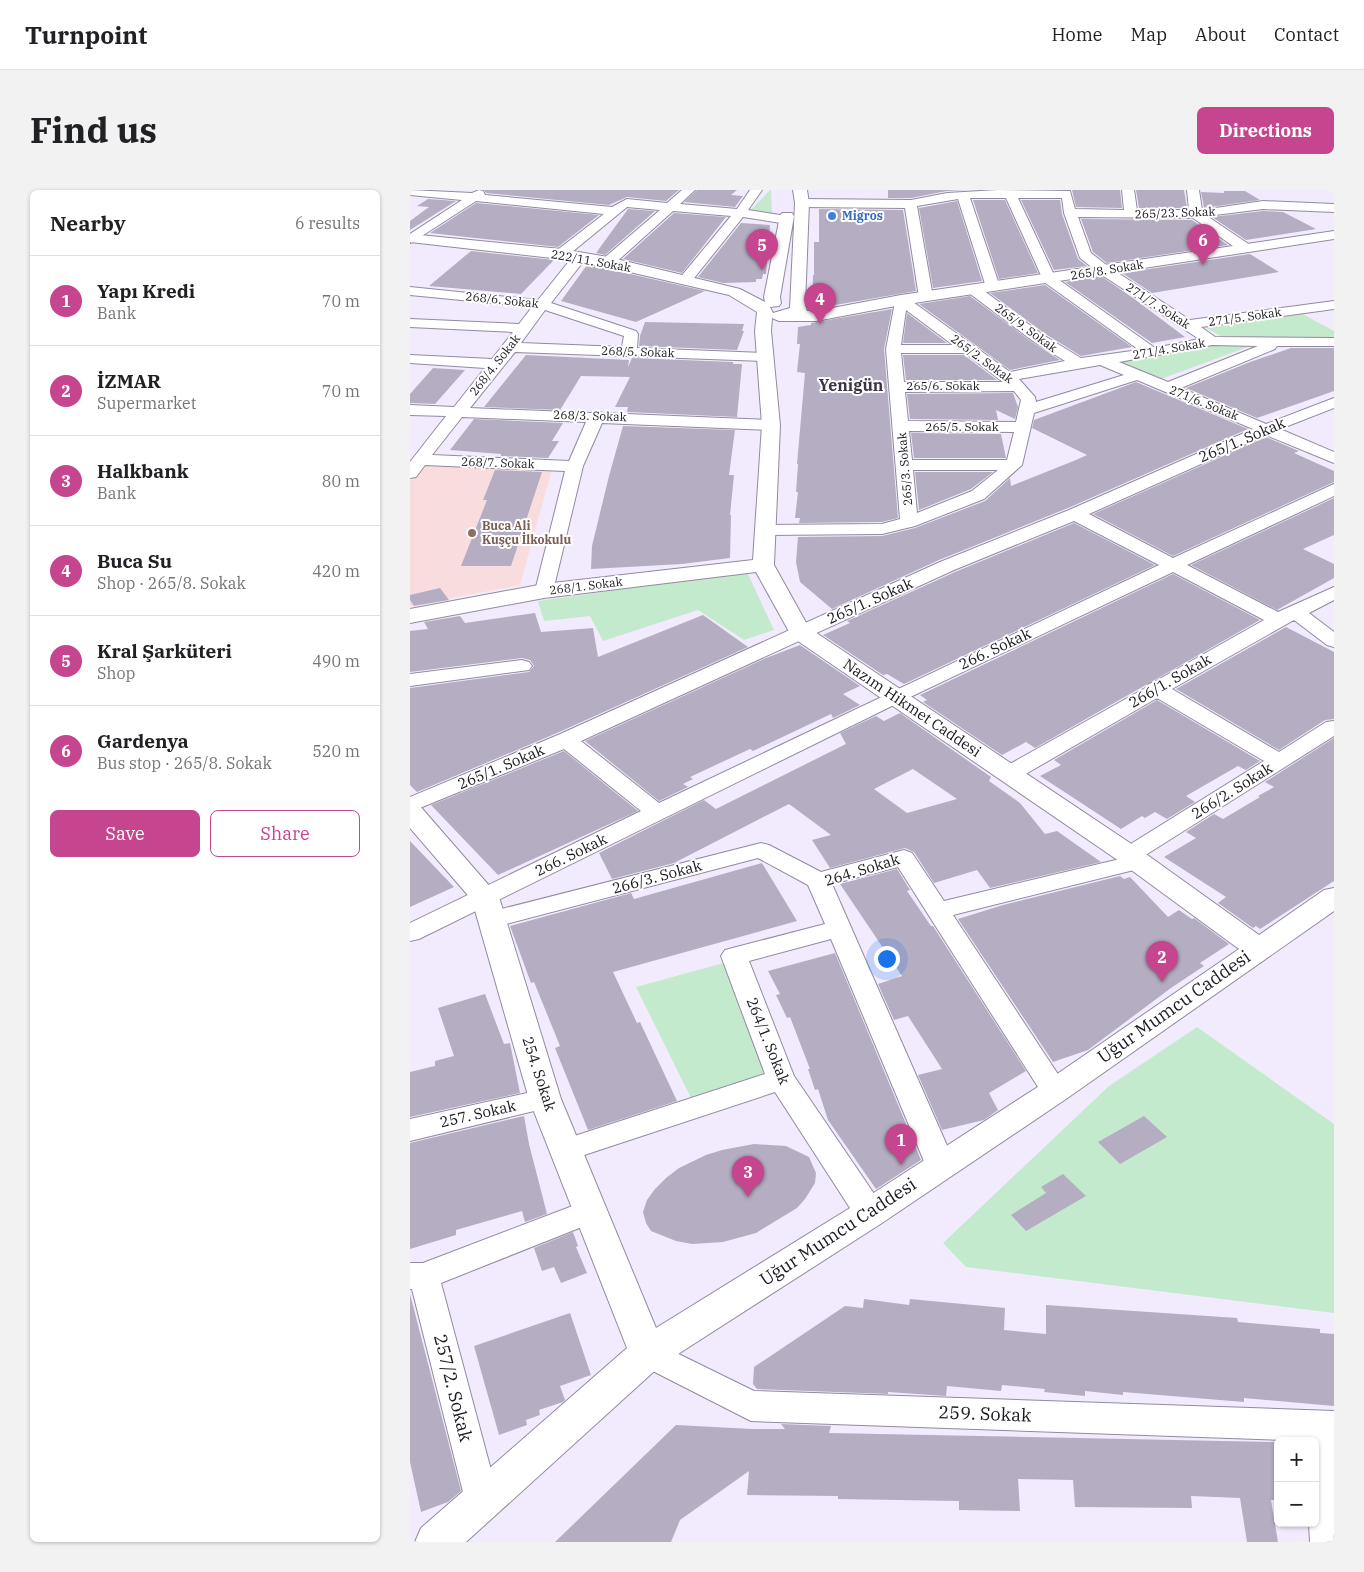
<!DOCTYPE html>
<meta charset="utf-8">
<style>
body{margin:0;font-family:"IBM Plex Serif",serif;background:#f2f2f2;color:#202124}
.controls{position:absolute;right:15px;bottom:15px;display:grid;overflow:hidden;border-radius:8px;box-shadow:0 1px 4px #0004}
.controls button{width:45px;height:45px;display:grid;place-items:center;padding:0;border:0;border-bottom:1px solid #e0e0e0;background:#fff;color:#202124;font:25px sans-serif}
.you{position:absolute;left:476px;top:768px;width:18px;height:18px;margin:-12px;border:4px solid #fff;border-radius:50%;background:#1a73e8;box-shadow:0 0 0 8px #1a73e833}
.badge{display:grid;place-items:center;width:32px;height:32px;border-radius:50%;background:#c6458f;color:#fff;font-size:16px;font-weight:700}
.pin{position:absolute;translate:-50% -41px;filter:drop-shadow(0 1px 2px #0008)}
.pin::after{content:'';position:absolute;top:26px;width:18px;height:15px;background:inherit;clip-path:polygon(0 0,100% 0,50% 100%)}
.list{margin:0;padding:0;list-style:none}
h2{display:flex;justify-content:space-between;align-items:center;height:65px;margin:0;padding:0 20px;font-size:21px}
h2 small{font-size:16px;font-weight:400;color:#757577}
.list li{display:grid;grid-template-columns:32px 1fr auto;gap:15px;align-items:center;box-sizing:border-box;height:90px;padding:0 20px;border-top:1px solid #e0e0e0}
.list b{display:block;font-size:19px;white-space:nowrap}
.list p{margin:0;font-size:16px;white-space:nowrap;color:#757577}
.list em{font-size:16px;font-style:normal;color:#757577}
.actions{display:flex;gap:10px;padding:15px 20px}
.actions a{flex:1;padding:11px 0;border:1px solid #c6458f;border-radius:8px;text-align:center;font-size:18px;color:#c6458f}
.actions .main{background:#c6458f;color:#fff}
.map{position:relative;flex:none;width:924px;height:1352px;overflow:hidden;border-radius:8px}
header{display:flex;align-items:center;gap:30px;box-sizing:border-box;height:70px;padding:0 25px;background:#fff;border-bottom:1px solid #e0e0e0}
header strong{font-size:24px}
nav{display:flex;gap:28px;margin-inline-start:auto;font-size:18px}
.intro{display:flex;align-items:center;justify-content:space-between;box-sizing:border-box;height:120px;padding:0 30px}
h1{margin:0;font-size:35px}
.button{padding:12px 22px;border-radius:8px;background:#c6458f;color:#fff;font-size:18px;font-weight:700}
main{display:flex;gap:30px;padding:0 30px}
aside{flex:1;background:#fff;border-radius:8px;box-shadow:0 1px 4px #0004}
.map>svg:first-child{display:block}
.education{fill:#f9ddde}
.green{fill:#c4eace}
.building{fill:#b5adc2;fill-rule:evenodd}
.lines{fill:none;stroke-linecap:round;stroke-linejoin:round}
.street-casing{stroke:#928a9e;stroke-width:2}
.secondary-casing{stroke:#928a9e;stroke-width:2}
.street{fill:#fff;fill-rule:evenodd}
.secondary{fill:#fff;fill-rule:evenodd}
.shop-dot{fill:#3f7fe0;stroke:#fff;stroke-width:2}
.education-dot{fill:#8d6e63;stroke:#fff;stroke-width:2}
.labels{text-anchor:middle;stroke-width:4;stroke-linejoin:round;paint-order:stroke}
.far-street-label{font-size:12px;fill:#1b1820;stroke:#fff}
.far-shop-label{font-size:12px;font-weight:bold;fill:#366cbe;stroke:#fff;text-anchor:start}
.far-education-label{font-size:12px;font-weight:bold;fill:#785e54;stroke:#fff;text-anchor:start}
.street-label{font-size:15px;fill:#1b1820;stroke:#fff}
.far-district-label{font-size:16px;font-weight:bold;fill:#3b3445;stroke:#fff}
.near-street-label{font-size:18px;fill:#1b1820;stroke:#fff}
</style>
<header>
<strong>Turnpoint</strong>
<nav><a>Home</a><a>Map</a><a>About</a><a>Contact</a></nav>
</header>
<div class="intro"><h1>Find us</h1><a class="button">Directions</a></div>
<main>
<aside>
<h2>Nearby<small>6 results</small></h2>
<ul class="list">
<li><span class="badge">1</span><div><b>Yapı Kredi</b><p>Bank</p></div><em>70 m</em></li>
<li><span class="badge">2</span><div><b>İZMAR</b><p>Supermarket</p></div><em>70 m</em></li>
<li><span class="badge">3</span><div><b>Halkbank</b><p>Bank</p></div><em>80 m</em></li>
<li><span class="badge">4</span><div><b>Buca Su</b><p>Shop · 265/8. Sokak</p></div><em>420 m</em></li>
<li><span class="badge">5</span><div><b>Kral Şarküteri</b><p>Shop</p></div><em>490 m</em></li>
<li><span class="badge">6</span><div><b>Gardenya</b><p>Bus stop · 265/8. Sokak</p></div><em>520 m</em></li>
</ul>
<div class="actions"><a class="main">Save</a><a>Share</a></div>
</aside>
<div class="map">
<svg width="924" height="1352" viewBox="0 0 924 1352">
<rect width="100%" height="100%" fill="#f2ebfd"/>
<!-- education -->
<path class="education" d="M16,272L142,279L110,395L0,416V291Z"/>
<!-- green -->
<path class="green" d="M360,0H361L362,23L340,21Z
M887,121L924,141V148H814L793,136Z
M804,154H846L751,189L703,171Z
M337,382L364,440L334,450L288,420L193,451L180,426L134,431L128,411Z
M321,771L361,885L282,910L226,797Z
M787,837L924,934V1123L556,1077L533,1053L699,896Z"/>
<!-- building -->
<path class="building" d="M74,0H269L256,11L217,7L199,15L76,3Z
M287,0H327L321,5L333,6L325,17L274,12Z
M478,0H556L537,1L501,8H478Z
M662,0H710L712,18L666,17Z
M726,0H774L777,18H729Z
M814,1H835L850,10L794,18L791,2L814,3Z
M18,9L46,11L0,40V31L19,17L7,16Z
M563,10H595L628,83L589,89Z
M611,10H650L652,24L668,69L677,76L644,80Z
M547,11L572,91L523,98L509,18Z
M66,13L189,25L148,57L20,43Z
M218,19L245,21L195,65L186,63Z
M409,19L493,20L506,101L402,119L403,85H404V52H409Z
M853,21L873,22L906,39L836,50L802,27Z
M264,23L316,27L272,83L213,69Z
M671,29L782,30L818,55L697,73L683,62Z
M331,33L360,35L356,84H353L352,89H346V92L313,93L288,87Z
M61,61L144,70L111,104L19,96Z
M840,64L869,82L742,103L712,83Z
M177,75L198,79L295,101L226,132L151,111Z
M691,86L723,108L775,147L742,153L655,92Z
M635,95L722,157L671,166L634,143L580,103Z
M560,106L622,152L650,170L600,180L509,114Z
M482,119L474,159L488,328L472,332L389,333L390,328H385L388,302H386L388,274H387L395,183L387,182L390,154H387L388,137L401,135V133Z
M497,123L537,153H493Z
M235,132L334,134L332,141H334L327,160L229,156L230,146Z
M881,158H924V201L847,228L776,198L840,172Z
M116,165L219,170L218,177L222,168L323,172V174H332L327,227L217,222L218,217H205L220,187L171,186L150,220L74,217Z
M493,165H554L587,190H496Z
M23,178L55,180L25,214L0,213V204Z
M726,192L838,239L658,318L529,370L422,419L390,392L386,372L388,347L472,346L505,338L575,311L600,288L601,296L666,270L677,265L622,238L624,230Z
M603,203L608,217L605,229L586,220L588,230L500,229L497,204Z
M64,229L153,233L142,251H149L138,268L91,266V264L40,260Z
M213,236L325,240L319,285H324L320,325H321L320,368L272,374L181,379L182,356L199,286Z
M501,243L591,244L596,268H504Z
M856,247L889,261L884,263L924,281V292L763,366L683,324Z
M85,280L132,282L101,376H51L77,310H73Z
M505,282H583L561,299L509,320Z
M924,308V345L893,359L924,374V388L867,420L781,375Z
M664,333L745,375L494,494L477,484L473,485L413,445L440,433L437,431L545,382Z
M763,384L850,430L625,558L616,552L592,565L513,512L517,510L510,505Z
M30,398L39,410L4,416L0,410V405Z
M125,423L131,442L183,438L188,467L293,425L338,457L147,543L7,602L0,595V498L119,482L124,476L120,470L112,468L0,482V441L18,439L14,432L50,426L55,433Z
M876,437L924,462V529L915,530L869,560L766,499Z
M390,455L450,496L433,504L450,515L423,528L421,524L343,561L340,559L280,587L283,589L273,594L278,597L249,611L175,551L356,468Z
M747,510L850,571L836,580L828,576L776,606L785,612L757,629L745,622L735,628L732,626L711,639L630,586L651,575L644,570Z
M490,523L581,587L579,591L610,613L635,644L647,641L691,672L580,698L567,680L524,693L504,662L495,658L420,678L402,650L421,645L379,614L264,673L202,689L189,663L294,610L306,619L436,554L430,543L466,526L474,531ZM503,579L547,609L497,623L464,599Z
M924,548V691L850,739L846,736L843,738L808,713L816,707L754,667L786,648L776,642L804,624L813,629L850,607L848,606L864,597L855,592Z
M154,561L228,621L88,685L21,615Z
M0,651L44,697L0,717Z
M352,673L387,731L203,782L227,833L230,832L267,911L178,940L145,858L150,856L124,792L121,793L100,736L221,703L224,709Z
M487,679L500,700L497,701L521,736H523L616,881L579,903L588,920L574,930L532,940L508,885L532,879L498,826L484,830L468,794L492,786L430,694Z
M710,686L714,689L720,687L758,727L769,720L782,729L784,728L819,754L790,773L794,776L761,798L678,860L643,872L548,729L593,715Z
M425,763L511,970L466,999L418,930L408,899L405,900L398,879H400L380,827L377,828L366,805L370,804L358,781Z
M75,804L94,854L100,853L110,903L0,927V882L25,876V871L44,866L28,818Z
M114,926L119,954L137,1024L115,1032L112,1021L46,1040V1045L0,1059V953Z
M734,926L757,947L710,974L688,952Z
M344,954L376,956L399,967L406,983L405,993L395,1009L387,1018L346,1043L313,1052L282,1054L266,1051L241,1041L236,1033L233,1022L237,1010L245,999L256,988L269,978L296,965L312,960Z
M653,984L676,1006L616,1041L601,1025L636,1003L631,997Z
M163,1042L168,1056L166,1057L177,1083L151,1093L144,1077L132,1081L124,1058Z
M0,1104L51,1301L38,1312L11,1322L0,1272Z
M454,1109L499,1115L500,1109L595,1118L594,1140L636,1144V1115L827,1128L828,1132L910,1139V1143L924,1144V1216L834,1208V1212L713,1202V1205L675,1201V1206L634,1202L635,1199L592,1195L591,1201L537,1196L536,1206L478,1202V1204L347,1199L343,1194L344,1177L435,1116L453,1118Z
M160,1123L181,1185L150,1196L155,1210L153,1212L129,1220L130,1225L116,1230L117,1235L89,1245L64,1156Z
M371,1234L421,1236L419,1243L868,1252V1310H861L868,1352H837L830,1308L781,1306L782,1318L665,1317L663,1290L608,1289L610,1321L549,1320V1311L428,1309V1306L337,1305L339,1281L270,1330L261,1352H145L266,1235L342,1239H375Z"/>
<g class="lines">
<defs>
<path id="street" d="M0,0L62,3L69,0L73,1L75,5L202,17L217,9L257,13L272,0H285L270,14L327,19L340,0H352L338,20L377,26L383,30L377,34L333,27L281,92L276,93L269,89L321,26L263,21L203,75H193L191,72L193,69L250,20L217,17L156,67L151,68L144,64L146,61L194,24L66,11L1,53L0,44L52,10L0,5Z
M588,0L660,1L665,19L714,20L712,0H724L727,20H779L777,0H789L792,20L853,11L924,14V22L853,19L797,26L840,55L841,58L835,62L830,61L783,28L668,27L681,63L699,77L780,130L924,111V119L791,137L805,147L924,148V156H867L865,159L771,198L856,234L924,208V218L870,239L924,262V273L856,245L679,324L763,368L924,294V306L777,375L868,422L924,397V410L899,423L924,442V457L917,455L884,430L762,499L869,562L916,532L924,531V546L734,666L740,672L736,677L543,725L659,901L655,908L645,911L635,908L488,677L422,694L546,976L541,984L531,987L521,984L516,976L421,749L339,771L384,886L471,1014L475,1023L471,1032L460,1035L449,1032L365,902L156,971L146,968L142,960L146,952L355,884L311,766L315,760L415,734L398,695L348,668L81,738L72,736L69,730L72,724L351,653L359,655L411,682L494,660L502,663L534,711L710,669L707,665L711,660L854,571L747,508L607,589L599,591L591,589L588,584L591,579L737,497L739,494L744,492L854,430L763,382L494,510L9,749L0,751V733L231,621L154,559L0,622V607L148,545L530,372L659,320L843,239L727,190L624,223L612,275L574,309L505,336L472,344L354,345L348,344L345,340L348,336L354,335L472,334L490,329L476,159L486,107H496L600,182L655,171L623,151L559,103L557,100L559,97H569L633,145L671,168L729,160L634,92L596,8H560L590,97L583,101L576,97L548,9L507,16L523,107L516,111L509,107L495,18L392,17L386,13L392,9L501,10L537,3ZM608,8H652L654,23L670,68L689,83L789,149L745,158L645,87ZM496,120L543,155H491ZM802,155L848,156L758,192L709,172ZM491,163H555L593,192H494ZM690,175L714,185L626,212L625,207L609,189ZM604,201L611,210L606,232L498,231L495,202ZM499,241L604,242L597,270H502ZM503,280H588L562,301L507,323ZM664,331L749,375L249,613L171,551L544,380Z
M169,64L176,68L141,113L226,141L228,144L227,158L356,163L361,164L363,167L361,170L356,171L105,162L60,218L181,223L187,221L193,223L361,230L367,232L369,235L367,238L361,240L192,233L173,276L143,401L141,405L134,407L127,405L125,401L155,281L15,275L6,287L0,288V272L36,226L0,225V215L44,217L75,178L0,173V165L82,169L103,142L0,137V129L109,134L122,117L0,105V97L128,110L164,65ZM135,120L214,146L212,157L111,153ZM52,227L176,232L159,271L22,265Z
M112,470L119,472L122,476L119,480L0,496V484Z
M135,899L145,902L149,909L145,916L0,951V929Z
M181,1009L192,1013L196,1021L192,1029L31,1093L89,1310L84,1322L72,1326L60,1322L55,1310L2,1099H0V1073H13Z
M238,1149L344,1201L924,1221V1352H900L899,1333H905V1251L341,1231L227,1173L222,1163L227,1153Z"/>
<path id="secondary" d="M383,0H397L399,13L395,115L397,121H406L491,105L924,41V49L491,115L406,131H369L362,128L361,141L370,235L364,375L399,438L729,659L849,745L914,700L924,698V721L656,909L472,1033L251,1175L56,1352H5L11,1338L217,1158L119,909L62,710L0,638V613L9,615L89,707L151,909L246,1138L448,1013L634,893L829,759L709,671L382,447L346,382L134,408L0,433V419L134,394L343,370L352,235L345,141L347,122L319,105L198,77L151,69L0,52V44L151,59L198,67L330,99L355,112L354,107L370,26L372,23H382L384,26L370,107L371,113L369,116L360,117L363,123L380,118L385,13Z"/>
</defs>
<!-- street casing -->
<use href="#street" class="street-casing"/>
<!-- secondary casing -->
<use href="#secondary" class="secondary-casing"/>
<!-- street -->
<use href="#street" class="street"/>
<!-- secondary -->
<use href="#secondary" class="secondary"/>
</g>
<!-- markers -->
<circle class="shop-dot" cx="422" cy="26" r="5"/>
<circle class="education-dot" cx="62" cy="343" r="5"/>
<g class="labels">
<!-- far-street labels -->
<g class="far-street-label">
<text transform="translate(765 23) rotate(-2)" y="4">265/23. Sokak</text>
<text transform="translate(181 71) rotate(10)" y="4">222/11. Sokak</text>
<text transform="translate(697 80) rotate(-9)" y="4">265/8. Sokak</text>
<text transform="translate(92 110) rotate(6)" y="4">268/6. Sokak</text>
<text transform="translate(748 116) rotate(33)" y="4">271/7. Sokak</text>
<text transform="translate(835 127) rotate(-8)" y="4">271/5. Sokak</text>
<text transform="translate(616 138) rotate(36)" y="4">265/9. Sokak</text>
<text transform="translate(759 159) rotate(-10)" y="4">271/4. Sokak</text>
<text transform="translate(228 162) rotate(2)" y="4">268/5. Sokak</text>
<text transform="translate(572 169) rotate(36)" y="4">265/2. Sokak</text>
<text transform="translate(85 175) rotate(-52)" y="4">268/4. Sokak</text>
<text x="533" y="200">265/6. Sokak</text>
<text transform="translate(794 213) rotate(22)" y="4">271/6. Sokak</text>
<text transform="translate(180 226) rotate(2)" y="4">268/3. Sokak</text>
<text x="552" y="241">265/5. Sokak</text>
<text transform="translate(88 273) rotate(2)" y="4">268/7. Sokak</text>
<text transform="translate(495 279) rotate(-95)" y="4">265/3. Sokak</text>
<text transform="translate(176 396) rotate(-7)" y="4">268/1. Sokak</text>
</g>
<!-- far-shop labels -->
<g class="far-shop-label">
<text x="432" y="30">Migros</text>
</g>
<!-- far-education labels -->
<g class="far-education-label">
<text x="72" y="340">Buca Ali<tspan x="72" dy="14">Kuşçu İlkokulu</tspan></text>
</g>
<!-- street labels -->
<g class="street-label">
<text transform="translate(832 250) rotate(-23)" y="5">265/1. Sokak</text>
<text transform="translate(460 411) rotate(-24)" y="5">265/1. Sokak</text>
<text transform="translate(585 459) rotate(-25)" y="5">266. Sokak</text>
<text transform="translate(760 491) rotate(-30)" y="5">266/1. Sokak</text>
<text transform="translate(502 518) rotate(34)" y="5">Nazım Hikmet Caddesi</text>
<text transform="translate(91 577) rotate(-23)" y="5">265/1. Sokak</text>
<text transform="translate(822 601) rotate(-32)" y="5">266/2. Sokak</text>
<text transform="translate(161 665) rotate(-26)" y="5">266. Sokak</text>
<text transform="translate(452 680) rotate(-17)" y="5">264. Sokak</text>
<text transform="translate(247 687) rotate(-15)" y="5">266/3. Sokak</text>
<text transform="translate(358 851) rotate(68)" y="5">264/1. Sokak</text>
<text transform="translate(129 884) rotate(72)" y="5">254. Sokak</text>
<text transform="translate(68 924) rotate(-13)" y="5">257. Sokak</text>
</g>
<!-- far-district labels -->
<g class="far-district-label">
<text x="441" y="201">Yenigün</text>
</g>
<!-- near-street labels -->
<g class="near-street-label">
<text transform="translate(764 817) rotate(-35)" y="6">Uğur Mumcu Caddesi</text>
<text transform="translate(428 1042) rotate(-33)" y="6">Uğur Mumcu Caddesi</text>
<text transform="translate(43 1198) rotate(76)" y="6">257/2. Sokak</text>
<text transform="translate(575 1224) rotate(2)" y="6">259. Sokak</text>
</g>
</g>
</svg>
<div class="controls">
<button>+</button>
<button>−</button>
</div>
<div class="you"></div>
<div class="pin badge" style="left:491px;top:975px">1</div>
<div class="pin badge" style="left:752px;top:792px">2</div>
<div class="pin badge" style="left:338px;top:1007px">3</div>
<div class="pin badge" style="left:410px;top:134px">4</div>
<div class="pin badge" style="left:352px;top:80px">5</div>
<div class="pin badge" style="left:793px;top:75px">6</div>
</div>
</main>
